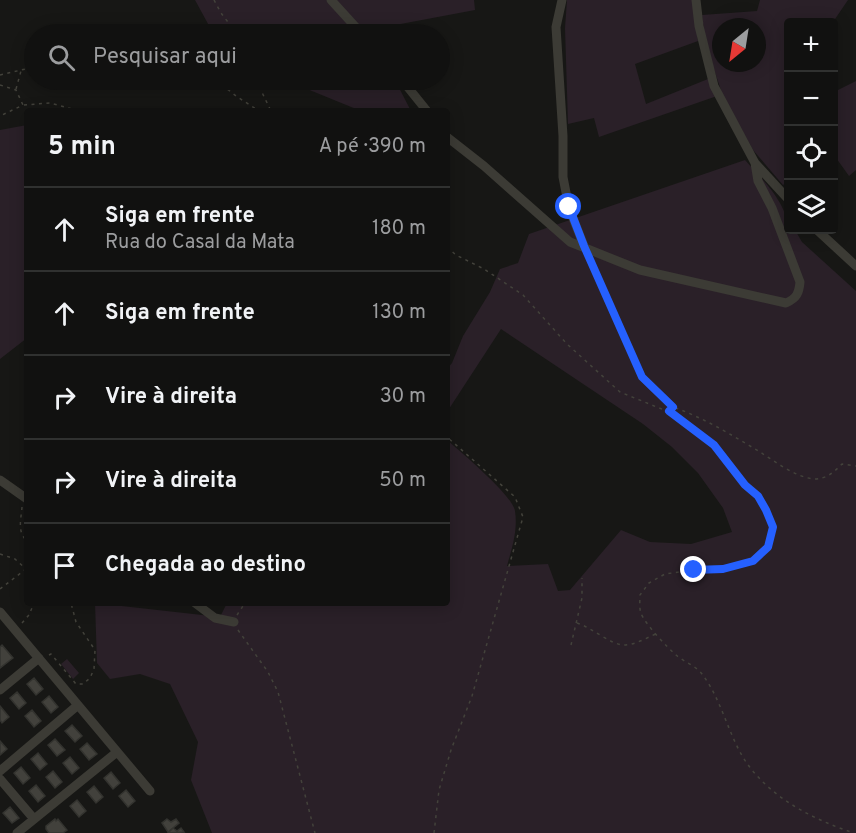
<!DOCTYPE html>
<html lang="pt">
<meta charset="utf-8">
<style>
body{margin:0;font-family:Overpass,sans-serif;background:#1e1f1e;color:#f1f3f6}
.controls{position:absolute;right:18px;top:18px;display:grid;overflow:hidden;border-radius:6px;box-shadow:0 3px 15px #0003}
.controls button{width:54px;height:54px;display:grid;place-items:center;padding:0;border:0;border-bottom:2px solid #303130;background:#111110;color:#f1f3f6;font:30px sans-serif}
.compass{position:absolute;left:712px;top:18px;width:54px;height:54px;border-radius:50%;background:#111110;box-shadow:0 3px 15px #0003;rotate:210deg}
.stop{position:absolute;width:18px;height:18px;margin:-14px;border:4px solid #2560ff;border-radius:50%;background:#fff}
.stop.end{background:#2560ff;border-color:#fff;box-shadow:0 2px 6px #0008}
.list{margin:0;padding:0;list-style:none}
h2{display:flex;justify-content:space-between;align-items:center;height:78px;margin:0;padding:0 24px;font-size:26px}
h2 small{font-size:20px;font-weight:400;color:#9c9d9f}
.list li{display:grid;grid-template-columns:39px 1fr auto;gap:18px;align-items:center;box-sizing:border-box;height:84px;padding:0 24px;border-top:2px solid #303130}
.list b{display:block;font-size:22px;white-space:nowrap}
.list p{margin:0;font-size:20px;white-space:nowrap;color:#9c9d9f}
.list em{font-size:20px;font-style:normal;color:#9c9d9f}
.icon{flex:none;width:33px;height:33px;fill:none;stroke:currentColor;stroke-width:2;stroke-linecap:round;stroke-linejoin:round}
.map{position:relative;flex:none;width:856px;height:833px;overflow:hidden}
.search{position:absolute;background:#111110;box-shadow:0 3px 15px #0003;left:24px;top:24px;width:426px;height:66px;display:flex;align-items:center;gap:15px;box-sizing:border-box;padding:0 21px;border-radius:33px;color:#9c9d9f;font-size:22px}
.panel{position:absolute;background:#111110;box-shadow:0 3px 15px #0003;left:24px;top:108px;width:426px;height:498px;border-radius:6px}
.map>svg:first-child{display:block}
.green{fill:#2a2028;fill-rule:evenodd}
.building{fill:#42413c;stroke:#33332f;stroke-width:1.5}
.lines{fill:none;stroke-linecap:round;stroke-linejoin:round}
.path{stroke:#43423b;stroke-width:1.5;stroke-dasharray:3 4.5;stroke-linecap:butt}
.minor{stroke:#3c3b35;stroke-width:9}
.route{stroke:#2560ff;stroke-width:8}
</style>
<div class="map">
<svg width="856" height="833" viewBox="0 0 856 833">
<rect width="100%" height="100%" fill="#171715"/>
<!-- green -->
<path class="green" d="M195,0H474L475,10L374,29L376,34H239L235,29L213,33Z
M567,0H693L698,41L635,64L646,104L708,79L717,96L599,137L594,118L568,124L565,28Z
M760,0H848L833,22H788V181L783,185L753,150L723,96L706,46L702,15L757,11ZM721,27H757V63H721Z
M285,80H395L411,111H361Z
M856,81V170L849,176L834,155V92Z
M27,125V338L0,359V130Z
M745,160C762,179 788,203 788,230H795L802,242L856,291V833H212L191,780L198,742L170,684L140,674L110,679L97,663L95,603L220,617L227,603H447V440C461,452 513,496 515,511C518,530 512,548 507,566L548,564L558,591L570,590L621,530L650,542L691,544L732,532L723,508L698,473L672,447L643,424L501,329L447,412V369L452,363L463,336L490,292L500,269L518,263L529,234Z
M67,659L79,673L73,679L61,664Z"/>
<!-- building -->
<path class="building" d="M2,645L13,658L0,668V647Z
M34,678L43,689L36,695L27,684Z
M17,692L26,703L19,709L10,698Z
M49,696L58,707L51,713L42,702Z
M0,706L9,717L2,723L0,720Z
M32,710L41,721L34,727L25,716Z
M72,725L82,736L75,742L65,731Z
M55,739L65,750L57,756L48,745Z
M0,741L7,749L0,755Z
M87,743L97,754L89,760L80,749Z
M38,753L47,764L40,770L31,759Z
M70,757L79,768L72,774L63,763Z
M21,767L30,778L23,784L14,773Z
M53,771L62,782L55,788L46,777Z
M111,772L120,783L113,789L104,778Z
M36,785L45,796L38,802L29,791Z
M94,786L103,797L96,803L87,792Z
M126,790L135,801L128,807L119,796Z
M77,800L86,811L79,817L70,806Z
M10,807L19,818L12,823L3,813Z
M55,819L56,821L58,819L67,830L63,833H49L46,829V826Z
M167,819L171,822L176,819L179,823L168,832L162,823Z
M173,828L177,831L181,828L184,832L168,833Z"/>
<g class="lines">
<!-- path -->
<path class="path" d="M214,0L221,13L237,34
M129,34H137
M0,75L34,67
M216,80L236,96L259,111
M256,80L271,111
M0,85L16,90L23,105L0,116
M16,89L21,71
M24,105L50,103L79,111
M447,247L456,255L484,269L523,295L567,344L620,392L669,412L714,445L745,485L758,496L766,510L773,527L768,547L753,561L723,569L694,570L665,574L649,583L640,595C640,600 639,608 641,613C644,623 668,648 676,655C684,662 696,666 702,674C718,695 725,721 736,744C757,791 808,818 854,833
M590,261L642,377L672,407
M670,411L673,407C704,418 732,435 760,452C776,462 795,477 814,479C827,479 834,472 842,464L856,466
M22,507C21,520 17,532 27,541
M0,554L15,559L27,570
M0,589L26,569
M237,615L245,603
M22,623L29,615L34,603
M577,623C591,627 611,645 624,645C635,645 646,638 656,634
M238,630L268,672L278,692L315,833
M571,645L582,598V578
M49,655L51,654L76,684H83L90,678L94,669L95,650L76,622L71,603
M434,833L439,790L451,750L472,696L523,517L515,497L447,437"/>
<!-- minor -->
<path class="minor" d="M331,0L362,34
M562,0L556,27L563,136V177L569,208L584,246
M696,0L699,26L714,86L755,163L788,199
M402,80L427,111
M447,137L484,166L570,242L640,270L786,303C797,298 799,293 800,282L772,208L758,181L755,163
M817,230L856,266
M0,480L27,499
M195,603L215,618L234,622
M0,612L150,791
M0,690L39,658
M0,771L78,705
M0,779L34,819
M17,833L117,752"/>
</g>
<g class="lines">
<!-- route -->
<path class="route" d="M569,207L584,246L642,377L673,407L669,411L714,445L745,485L758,496L766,510L773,527L768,547L753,561L723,569L694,570"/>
</g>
</svg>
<div class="controls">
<button>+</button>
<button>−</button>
<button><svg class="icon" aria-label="locate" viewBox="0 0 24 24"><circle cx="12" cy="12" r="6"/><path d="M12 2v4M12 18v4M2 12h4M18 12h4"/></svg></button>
<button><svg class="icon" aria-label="layers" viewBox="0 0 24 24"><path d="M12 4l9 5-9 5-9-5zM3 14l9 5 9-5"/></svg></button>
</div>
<svg class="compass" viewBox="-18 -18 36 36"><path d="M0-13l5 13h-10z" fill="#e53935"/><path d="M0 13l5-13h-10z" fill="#9c9d9f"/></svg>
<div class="stop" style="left:569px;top:207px"></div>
<div class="stop end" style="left:694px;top:570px"></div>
<div class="search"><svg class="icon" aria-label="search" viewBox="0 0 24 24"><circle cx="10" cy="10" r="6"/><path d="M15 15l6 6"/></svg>Pesquisar aqui</div>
<section class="panel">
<h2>5 min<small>A pé · 390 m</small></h2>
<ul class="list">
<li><svg class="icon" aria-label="ahead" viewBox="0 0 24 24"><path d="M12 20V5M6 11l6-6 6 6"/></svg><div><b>Siga em frente</b><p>Rua do Casal da Mata</p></div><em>180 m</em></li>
<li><svg class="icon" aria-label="ahead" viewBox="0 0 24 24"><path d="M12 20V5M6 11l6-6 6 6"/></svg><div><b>Siga em frente</b></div><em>130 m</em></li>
<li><svg class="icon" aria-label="right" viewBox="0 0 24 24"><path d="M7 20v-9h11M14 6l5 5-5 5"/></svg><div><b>Vire à direita</b></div><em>30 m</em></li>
<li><svg class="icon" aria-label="right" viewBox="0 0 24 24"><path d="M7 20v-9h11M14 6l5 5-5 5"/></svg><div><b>Vire à direita</b></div><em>50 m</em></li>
<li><svg class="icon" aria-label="arrive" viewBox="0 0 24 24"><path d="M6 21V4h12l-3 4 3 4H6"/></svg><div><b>Chegada ao destino</b></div></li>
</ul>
</section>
</div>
